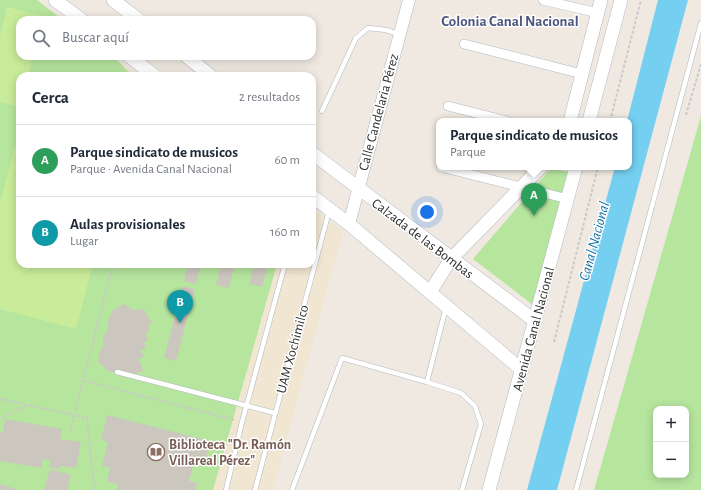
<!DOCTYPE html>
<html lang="es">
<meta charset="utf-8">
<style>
body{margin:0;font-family:"Alegreya Sans",sans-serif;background:#f2f2f3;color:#1f2937}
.controls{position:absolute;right:12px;bottom:12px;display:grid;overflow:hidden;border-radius:8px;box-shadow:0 2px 10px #0003}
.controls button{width:36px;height:36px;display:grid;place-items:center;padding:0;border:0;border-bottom:1px solid #e0e1e3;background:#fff;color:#1f2937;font:20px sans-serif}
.you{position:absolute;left:427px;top:212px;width:14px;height:14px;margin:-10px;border:3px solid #fff;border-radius:50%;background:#1a73e8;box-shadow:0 0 0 6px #1a73e833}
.badge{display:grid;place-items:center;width:26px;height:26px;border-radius:50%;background:#4264fb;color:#fff;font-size:13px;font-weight:700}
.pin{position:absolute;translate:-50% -33px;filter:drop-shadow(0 1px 2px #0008)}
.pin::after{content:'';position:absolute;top:21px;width:14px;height:12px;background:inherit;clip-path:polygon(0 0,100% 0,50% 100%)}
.popup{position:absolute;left:436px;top:118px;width:196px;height:52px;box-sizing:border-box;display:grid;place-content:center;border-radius:8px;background:#fff;filter:drop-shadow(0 1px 3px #0005);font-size:13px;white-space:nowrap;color:#747a83}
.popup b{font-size:15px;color:#1f2937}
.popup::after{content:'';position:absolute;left:50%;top:100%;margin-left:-8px;border:8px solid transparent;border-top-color:#fff}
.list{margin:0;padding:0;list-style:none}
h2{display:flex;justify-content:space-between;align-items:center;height:52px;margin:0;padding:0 16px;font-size:17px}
h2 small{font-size:13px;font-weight:400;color:#747a83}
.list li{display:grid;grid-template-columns:26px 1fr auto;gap:12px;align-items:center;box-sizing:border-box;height:72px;padding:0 16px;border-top:1px solid #e0e1e3}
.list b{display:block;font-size:15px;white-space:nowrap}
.list p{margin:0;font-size:13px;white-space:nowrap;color:#747a83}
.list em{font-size:13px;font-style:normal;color:#747a83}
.icon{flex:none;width:22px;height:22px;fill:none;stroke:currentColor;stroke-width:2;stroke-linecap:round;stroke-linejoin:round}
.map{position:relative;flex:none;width:701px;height:490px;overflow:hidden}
.search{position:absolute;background:#fff;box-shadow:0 2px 10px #0003;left:16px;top:16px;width:300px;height:44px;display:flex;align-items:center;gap:10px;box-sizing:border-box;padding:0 14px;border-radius:12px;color:#747a83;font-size:15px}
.panel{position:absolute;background:#fff;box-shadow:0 2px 10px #0003;left:16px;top:72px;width:300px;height:196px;border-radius:12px}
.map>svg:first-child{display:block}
.education{fill:#f0e6d1}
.green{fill:#b6e59e;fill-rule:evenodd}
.pitch{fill:#c9ec9a}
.water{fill:#75cff0}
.building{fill:#cbc7bf}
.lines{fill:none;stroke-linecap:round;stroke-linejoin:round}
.service-casing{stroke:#b4b7c1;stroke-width:5.5}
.minor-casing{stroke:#b4b7c1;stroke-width:10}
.tertiary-casing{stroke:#b4b7c1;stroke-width:13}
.secondary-casing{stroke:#b4b7c1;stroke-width:14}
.path{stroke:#c9c9c9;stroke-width:2;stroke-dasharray:3 2;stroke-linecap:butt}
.service{stroke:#fff;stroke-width:4.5}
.minor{stroke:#fff;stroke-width:9}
.tertiary{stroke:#fff;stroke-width:12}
.secondary{stroke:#fff;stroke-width:13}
.labels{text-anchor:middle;stroke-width:3;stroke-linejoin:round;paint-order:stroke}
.street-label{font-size:14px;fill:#2e2e2e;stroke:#fff}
.education-label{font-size:14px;font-weight:bold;fill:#785e54;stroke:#fff;text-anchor:start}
.neighbourhood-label{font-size:15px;font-weight:bold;fill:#4d5680;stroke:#fff}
.water-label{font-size:15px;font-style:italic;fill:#0d6fa3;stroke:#fff}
</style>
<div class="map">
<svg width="701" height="490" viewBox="0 0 701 490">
<rect width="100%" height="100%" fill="#efe9e1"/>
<!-- education -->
<path class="education" d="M0,0H37L63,20H20V56H111L137,76H20V264H312V208L343,231L273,490H0Z"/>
<!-- green -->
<path class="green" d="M0,0H37L63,20H20V56H111L120,63L132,76H20V264H277L213,490H0Z
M701,116V490H594ZM656,409H686V475H656Z
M550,169L569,172L533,305L473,259Z"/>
<!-- pitch -->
<path class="pitch" d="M7,7L43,16L42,20H20V56H33L28,76H20V107L0,102V36Z
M20,128V264H93L76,329L0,309V203Z"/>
<!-- water -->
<path class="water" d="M658,0H688L557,490H527L615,167H629V121H627Z"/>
<!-- building -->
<path class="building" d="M188,264H201L196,284L184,281Z
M221,264H235L229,288L216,285Z
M254,264H268L262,287L249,284Z
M183,286L195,289L176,361L164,358Z
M124,304L133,310L144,309L147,316L152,322L148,327L149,331L145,335L148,339L144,343L146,348L140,351L144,356L139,359L143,371L128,375L108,371L98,361L99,354L103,346V337L108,330V322L112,311Z
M107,415L210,441L204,465L194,462L189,481L197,483L196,490H117L118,484L107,482L110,468L102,466L108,442L101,440Z
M5,419L62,429L60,439L81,442L76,468L60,466L59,469L49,467L51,460L43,459L41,468L0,461V432H3Z
M50,469L71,475L67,490H44Z
M0,484L19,490H0Z"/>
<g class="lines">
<defs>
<path id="service" d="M322,111L356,38L368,28L386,30L399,34
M117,372L275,413
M427,382L446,307
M226,490L242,422L285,264
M255,490L329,211
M292,490L342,358L427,382L461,393L475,406L481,424L462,490
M576,490L701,23"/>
<path id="minor" d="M543,0L598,13
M464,44L582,74
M448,106L507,121
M441,167L568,199"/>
<path id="tertiary" d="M349,224L409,0"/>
<path id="secondary" d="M55,0L82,20
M113,0L139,20
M129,56L155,76
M186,56L211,76
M570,121L601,0
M589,121L621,0
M312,153L535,321
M312,196L349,224L522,370
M430,292L451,259L541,167
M489,490L576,167"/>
</defs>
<!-- service casing -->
<use href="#service" class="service-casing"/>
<!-- minor casing -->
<use href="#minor" class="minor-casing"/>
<!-- tertiary casing -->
<use href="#tertiary" class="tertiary-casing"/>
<!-- secondary casing -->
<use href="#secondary" class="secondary-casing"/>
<!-- path -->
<path class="path" d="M686,115L701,64
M610,121L641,0
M554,342L598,167
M82,380L234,420
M0,399L74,415L69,434
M2,418L26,406
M94,490L87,418L74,415L113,264"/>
<!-- service -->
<use href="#service" class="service"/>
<!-- minor -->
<use href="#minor" class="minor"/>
<!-- tertiary -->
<use href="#tertiary" class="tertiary"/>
<!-- secondary -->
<use href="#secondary" class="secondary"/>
</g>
<!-- icons -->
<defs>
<symbol id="library-ring" viewBox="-11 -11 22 22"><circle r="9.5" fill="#fff" stroke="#8d6e63" stroke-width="1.5"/><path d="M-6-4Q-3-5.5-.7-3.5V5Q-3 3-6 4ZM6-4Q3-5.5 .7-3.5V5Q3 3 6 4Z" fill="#8d6e63"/></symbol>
</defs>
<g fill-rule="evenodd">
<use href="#library-ring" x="146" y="442" width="20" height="20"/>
</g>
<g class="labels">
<!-- street labels -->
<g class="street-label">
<text transform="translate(378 112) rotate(-75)" y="5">Calle Candelaria Pérez</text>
<text transform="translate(423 238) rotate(37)" y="5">Calzada de las Bombas</text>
<text transform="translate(533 329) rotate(-75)" y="5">Avenida Canal Nacional</text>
<text transform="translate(292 349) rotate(-75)" y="5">UAM Xochimilco</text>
</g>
<!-- education labels -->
<g class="education-label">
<text x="169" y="449">Biblioteca "Dr. Ramón<tspan x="169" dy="16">Villareal Pérez"</tspan></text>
</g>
<!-- neighbourhood labels -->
<g class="neighbourhood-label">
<text x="510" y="26">Colonia Canal Nacional</text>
</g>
<!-- water labels -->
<g class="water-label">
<text transform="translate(594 241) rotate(-75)" y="5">Canal Nacional</text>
</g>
</g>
</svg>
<div class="controls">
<button>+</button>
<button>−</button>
</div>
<div class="you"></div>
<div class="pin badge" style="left:534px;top:216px;background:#2e9e5b">A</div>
<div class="popup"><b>Parque sindicato de musicos</b>Parque</div>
<div class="pin badge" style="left:180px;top:323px;background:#0f9aa8">B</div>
<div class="search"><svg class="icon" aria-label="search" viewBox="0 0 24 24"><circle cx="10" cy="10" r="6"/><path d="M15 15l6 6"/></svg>Buscar aquí</div>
<section class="panel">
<h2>Cerca<small>2 resultados</small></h2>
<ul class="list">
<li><span class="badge" style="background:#2e9e5b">A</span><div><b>Parque sindicato de musicos</b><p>Parque · Avenida Canal Nacional</p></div><em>60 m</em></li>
<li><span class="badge" style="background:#0f9aa8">B</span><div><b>Aulas provisionales</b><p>Lugar</p></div><em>160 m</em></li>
</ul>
</section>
</div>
